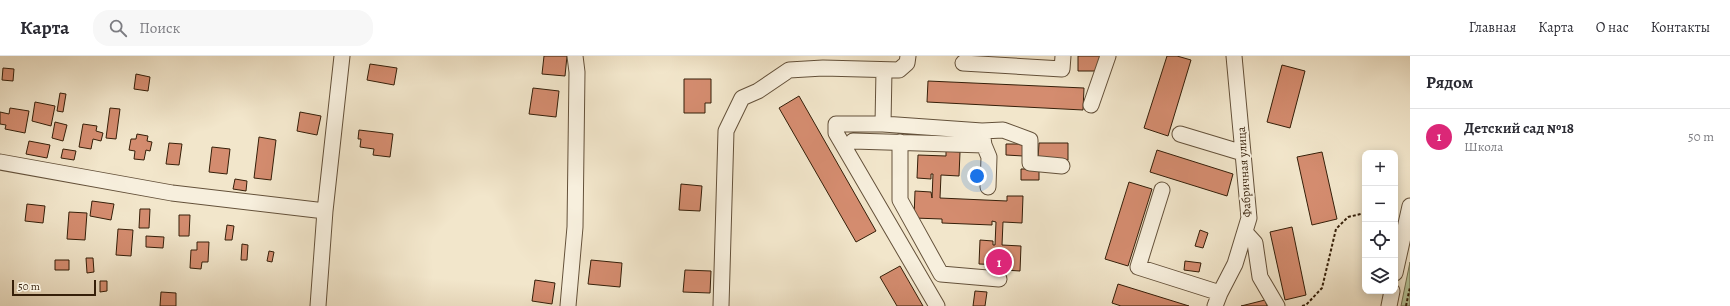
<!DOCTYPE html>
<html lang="ru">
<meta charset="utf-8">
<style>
body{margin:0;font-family:Alegreya,serif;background:#f7f7f7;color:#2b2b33}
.controls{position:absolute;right:12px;bottom:12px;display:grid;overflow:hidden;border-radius:8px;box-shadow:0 2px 10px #0003}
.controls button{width:36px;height:36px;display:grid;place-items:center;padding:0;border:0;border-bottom:1px solid #e1e1e2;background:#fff;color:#2b2b33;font:20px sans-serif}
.scale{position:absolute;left:12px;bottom:10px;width:84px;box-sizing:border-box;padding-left:4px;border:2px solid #351f09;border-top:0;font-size:11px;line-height:14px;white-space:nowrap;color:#351f09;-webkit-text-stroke:3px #f7efdd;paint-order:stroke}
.you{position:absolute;left:977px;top:120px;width:14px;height:14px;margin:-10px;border:3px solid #fff;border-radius:50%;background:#1a73e8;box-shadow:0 0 0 6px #1a73e833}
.badge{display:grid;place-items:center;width:26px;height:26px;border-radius:50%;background:#db2777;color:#fff;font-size:13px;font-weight:700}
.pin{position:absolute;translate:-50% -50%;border:2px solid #fff;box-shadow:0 1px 4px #0006}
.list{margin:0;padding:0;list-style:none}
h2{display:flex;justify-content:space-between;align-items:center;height:52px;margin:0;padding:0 16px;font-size:17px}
h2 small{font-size:13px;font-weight:400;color:#7c7c81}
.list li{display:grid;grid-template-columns:26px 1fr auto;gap:12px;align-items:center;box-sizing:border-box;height:56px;padding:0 16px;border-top:1px solid #e1e1e2}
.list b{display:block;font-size:15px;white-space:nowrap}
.list p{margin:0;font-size:13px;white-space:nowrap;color:#7c7c81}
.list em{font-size:13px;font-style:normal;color:#7c7c81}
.icon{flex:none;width:22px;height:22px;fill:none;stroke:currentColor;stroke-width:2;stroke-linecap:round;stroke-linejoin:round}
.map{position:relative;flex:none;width:1410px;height:250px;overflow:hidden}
header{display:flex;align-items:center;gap:24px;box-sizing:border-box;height:56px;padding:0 20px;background:#fff;border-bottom:1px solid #e1e1e2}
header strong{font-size:19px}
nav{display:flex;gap:22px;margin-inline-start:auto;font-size:14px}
.search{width:280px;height:36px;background:#f7f7f7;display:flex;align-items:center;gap:10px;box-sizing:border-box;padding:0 14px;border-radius:16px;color:#7c7c81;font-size:15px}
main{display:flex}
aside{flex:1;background:#fff}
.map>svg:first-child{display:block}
.green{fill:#b6c69b;stroke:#767252}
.building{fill:#d48c6f;stroke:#351f09}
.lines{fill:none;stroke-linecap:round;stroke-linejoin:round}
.minor-casing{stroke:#64513a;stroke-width:17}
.path{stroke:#351f09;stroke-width:2;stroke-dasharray:3 2;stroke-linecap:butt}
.minor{stroke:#f7efdd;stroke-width:15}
.labels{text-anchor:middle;stroke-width:4;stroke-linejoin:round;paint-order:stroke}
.street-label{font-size:12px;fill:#351f09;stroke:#f7efdd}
</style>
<header>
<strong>Карта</strong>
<div class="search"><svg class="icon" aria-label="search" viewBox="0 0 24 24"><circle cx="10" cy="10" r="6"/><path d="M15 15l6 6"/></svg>Поиск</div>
<nav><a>Главная</a><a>Карта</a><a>О нас</a><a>Контакты</a></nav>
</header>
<main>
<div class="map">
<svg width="1410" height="250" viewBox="0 0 1410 250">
<rect width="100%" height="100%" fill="#f2e6cb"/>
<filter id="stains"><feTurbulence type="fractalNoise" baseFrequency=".005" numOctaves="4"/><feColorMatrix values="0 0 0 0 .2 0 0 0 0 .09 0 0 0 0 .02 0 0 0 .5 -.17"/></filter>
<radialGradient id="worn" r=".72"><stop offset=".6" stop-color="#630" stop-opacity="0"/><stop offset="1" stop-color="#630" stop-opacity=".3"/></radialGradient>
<!-- green -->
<path class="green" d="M1410,206V250H1401Z"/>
<!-- building -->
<path class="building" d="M544,0H567L565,20L542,18Z
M1078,0H1100V15H1078Z
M1167,0H1177L1191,4L1168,80L1144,72Z
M370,8L397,12L394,29L367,24Z
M1282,9L1305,15L1290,72L1267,66Z
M3,12L14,13L13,25L2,24Z
M136,18L150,21L148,35L134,33Z
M684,23H711V47H705V57H684Z
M928,25L1084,32L1083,54L927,46Z
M533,32L559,35L556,61L529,58Z
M60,37L66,38L63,56L57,55Z
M799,40L876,175L856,186L779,52Z
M35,46L55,50L51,70L32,65Z
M10,52L29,55L25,77L5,73L6,69L0,68V56L9,58Z
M110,52L120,53L116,83L106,82Z
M300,56L321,60L317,79L297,75Z
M55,66L67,69L63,85L52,82Z
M83,68L97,70L96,75L103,77L101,85L93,83L91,93L79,91Z
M359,74L393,78L390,101L373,99L374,93L360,91L361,83H358Z
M137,78L148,80L147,85L152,86L150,95L146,94L144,104L134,103L135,95L129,94L131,83H136Z
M259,81L276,84L271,124L254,122Z
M29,85L50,89L47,102L26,98Z
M169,87L182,88L179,109L166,108Z
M1039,87H1068V104L1038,103Z
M1006,88H1023V100L1006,99Z
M212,91L230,93L227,118L209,116Z
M63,93L76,95L74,104L61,102Z
M1157,94L1233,118L1227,140L1150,116Z
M946,95L960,96L959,120L941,119L940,142L1007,145V140H1023L1022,167L1003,166L1002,189L1021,190L1020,215L1005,214V209L979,208L980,184L993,185V189H995L996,166L992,165V169L942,167V163L914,162L915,135L931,136L932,142L933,118H931V123L917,122L918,99L946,100Z
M1322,96L1337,163L1312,169L1297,101Z
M1021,113H1039V124H1021Z
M235,123L247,125L246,135L233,133Z
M1129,126L1152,133L1128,210L1105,203Z
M681,128L702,130L700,155L679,154Z
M92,145L114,148L111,164L90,160Z
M27,148L45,150L43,167L25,165Z
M140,153H150L149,172H139Z
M69,156L87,157L85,184L67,183Z
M179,159H190L189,180H179Z
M227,169L234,170L232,184H225Z
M1292,171L1306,239L1285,244L1270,176Z
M118,173L133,174L131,200L116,199Z
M1200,174L1208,177L1203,192L1195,190Z
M146,180L164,181L163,192L146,191Z
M197,186H209L208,206H202L201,213L190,212L191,194H197Z
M242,188L248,189L247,204H241Z
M269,195L274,196L272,206L267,205Z
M86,202H93L94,216L87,217Z
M55,204H69V214H55Z
M591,204L622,207L620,231L588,228Z
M1185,205L1201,207L1199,216L1184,214Z
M900,210L923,250H897L880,221Z
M685,214L711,215L710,237L683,236Z
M535,224L555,227L552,248L532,245Z
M100,225H107V235L100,236Z
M1118,228L1189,250H1121L1112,247Z
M975,235L987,236L985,250H973Z
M161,236L176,237V250H160Z
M1265,244L1267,250H1241Z"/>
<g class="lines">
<defs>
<path id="minor" d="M963,7L1062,13L1063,0
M884,14L883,68H836V77L937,250
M1091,49L1108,0
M883,68L982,75L1003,74L1030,84V107L1062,110
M1180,78L1243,97
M853,85L984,89L982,75
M900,86V144L941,218L999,223
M984,89L989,101L988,131
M0,106L172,137L325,155
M1162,134L1138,211L1220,237
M1245,176L1255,187L1260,221L1277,250
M1395,217L1410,150
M318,250L325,155L342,0
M568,250L575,171L577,16L575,0
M721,250L726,75L742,42L758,35L789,14L823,12L899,14L907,7L908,0
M1215,250L1220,237L1235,208L1249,162L1234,0
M1389,250L1392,235"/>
</defs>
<!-- minor casing -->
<use href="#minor" class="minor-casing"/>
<!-- path -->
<path class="path" d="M1302,250L1306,249L1322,232L1336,173L1348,161L1365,157
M1406,250L1410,231"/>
<!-- minor -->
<use href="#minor" class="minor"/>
</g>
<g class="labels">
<!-- street labels -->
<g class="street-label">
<text transform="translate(1244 116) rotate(-94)" y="4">Фабричная улица</text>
</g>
</g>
<rect width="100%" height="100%" filter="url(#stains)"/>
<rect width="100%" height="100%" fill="url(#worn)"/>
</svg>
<div class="controls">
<button>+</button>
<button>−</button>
<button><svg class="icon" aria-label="locate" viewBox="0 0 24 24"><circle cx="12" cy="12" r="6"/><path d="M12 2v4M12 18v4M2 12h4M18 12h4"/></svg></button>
<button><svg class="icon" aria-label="layers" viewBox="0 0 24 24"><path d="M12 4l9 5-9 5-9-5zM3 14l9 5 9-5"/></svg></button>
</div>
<div class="scale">50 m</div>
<div class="you"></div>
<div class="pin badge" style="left:999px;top:206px">1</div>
</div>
<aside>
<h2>Рядом<small></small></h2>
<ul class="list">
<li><span class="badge">1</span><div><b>Детский сад №18</b><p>Школа</p></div><em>50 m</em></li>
</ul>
</aside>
</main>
